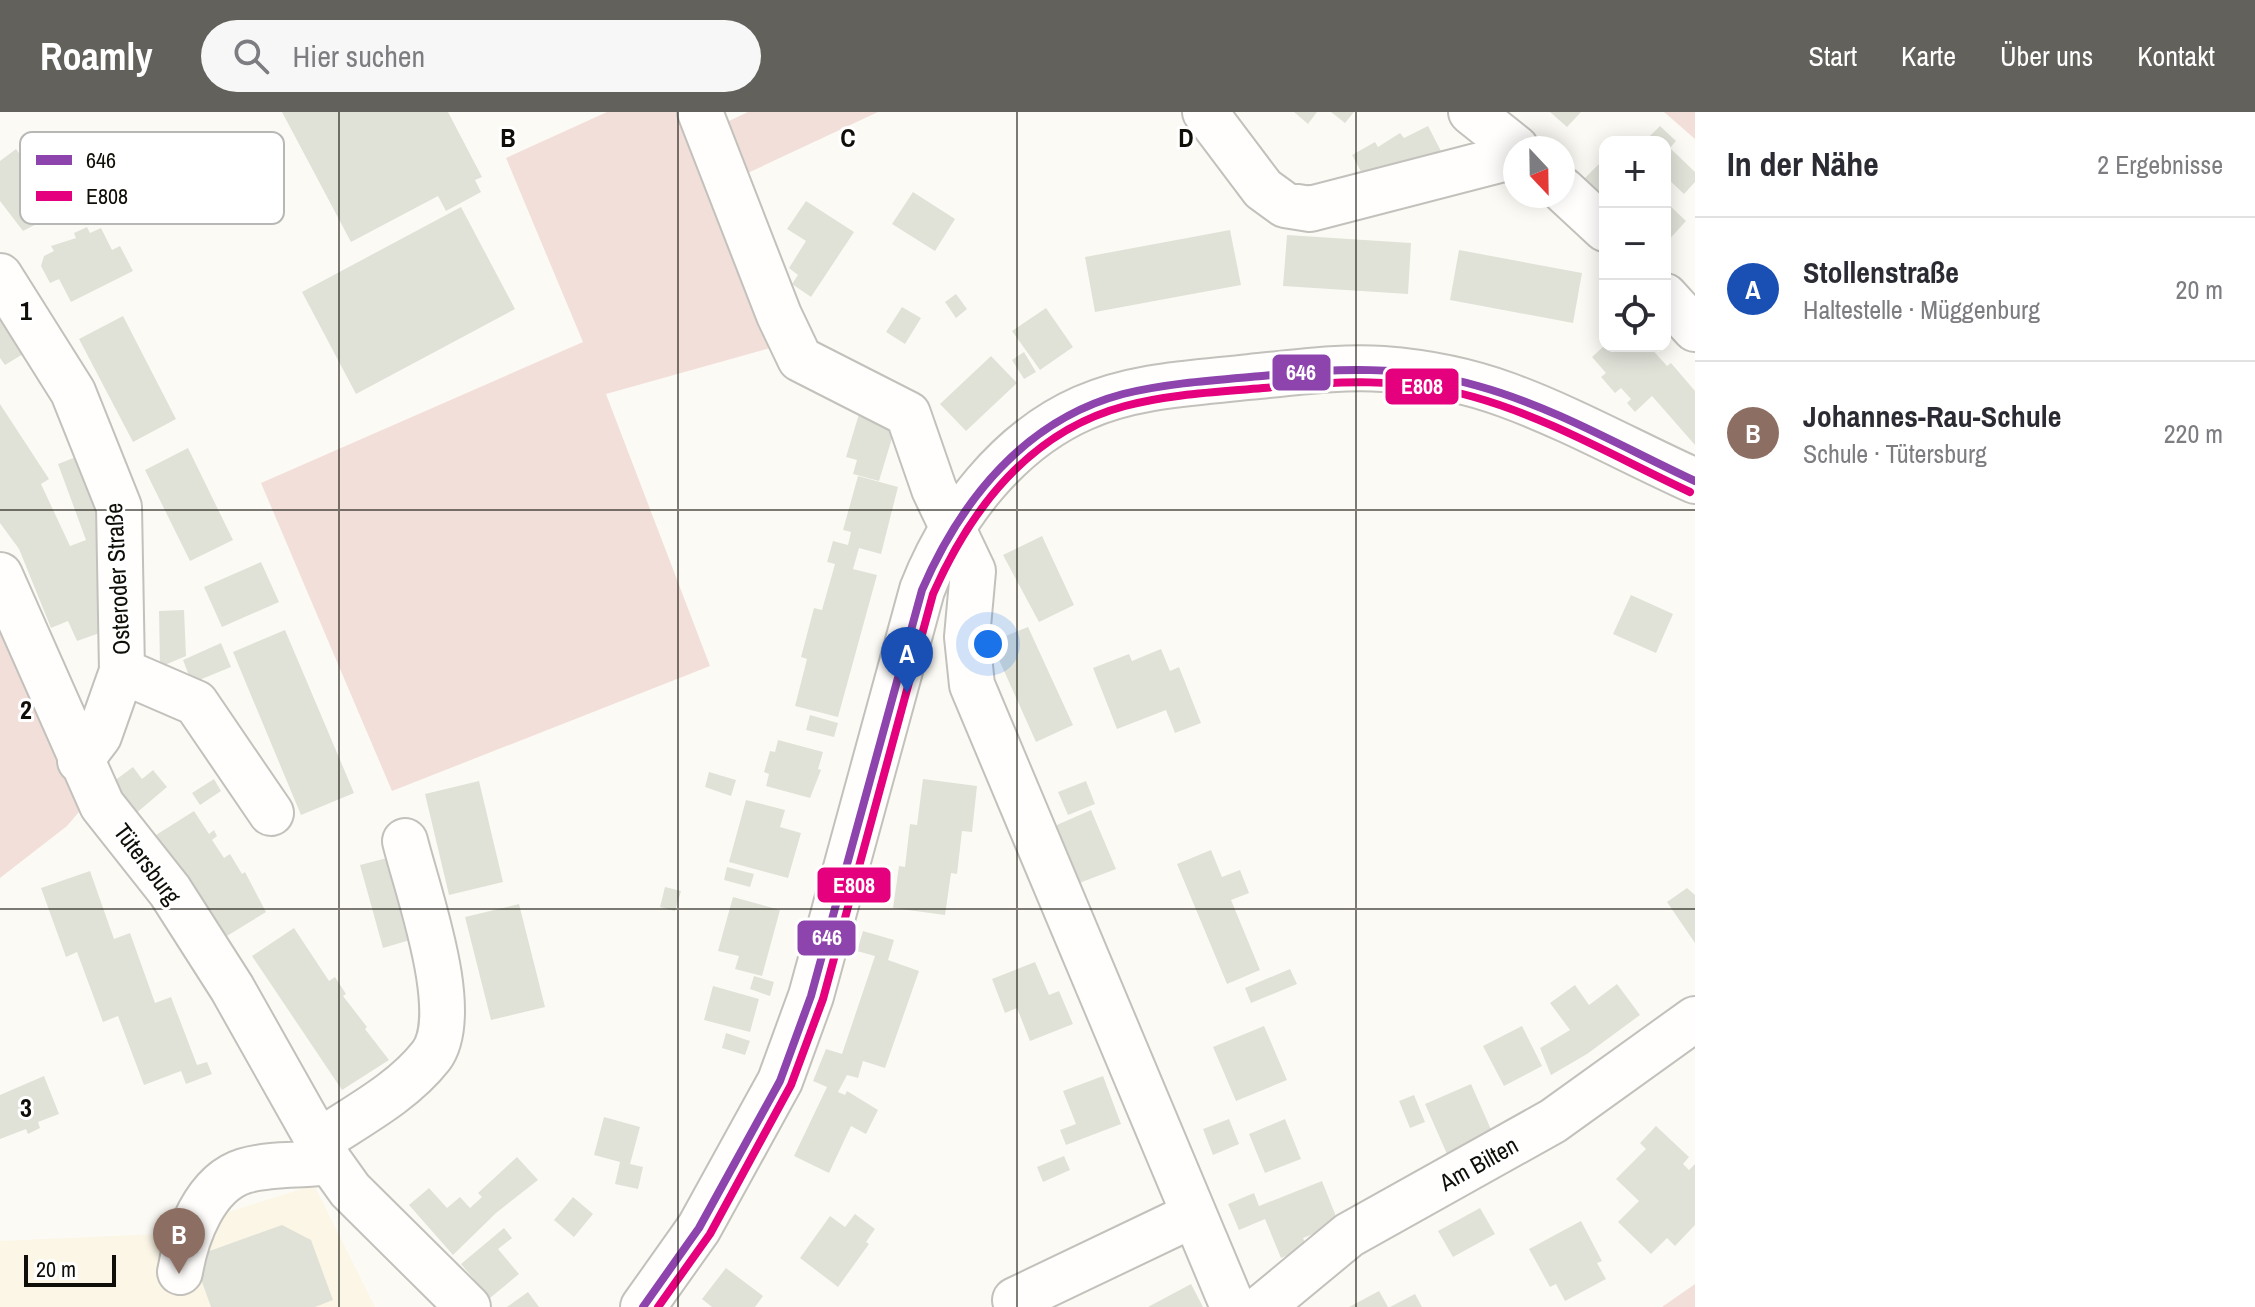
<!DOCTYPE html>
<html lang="de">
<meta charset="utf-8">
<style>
body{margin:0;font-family:"Archivo Narrow",sans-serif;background:#f7f7f7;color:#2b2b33}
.controls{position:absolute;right:24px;top:24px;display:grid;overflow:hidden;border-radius:16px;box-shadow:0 4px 20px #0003}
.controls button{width:72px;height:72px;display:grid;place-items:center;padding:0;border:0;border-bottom:2px solid #e1e1e2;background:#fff;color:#2b2b33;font:40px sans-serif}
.compass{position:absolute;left:1503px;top:24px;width:72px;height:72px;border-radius:50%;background:#fff;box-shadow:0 4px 20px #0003;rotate:158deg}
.scale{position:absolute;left:24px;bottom:20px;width:92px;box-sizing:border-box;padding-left:8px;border:4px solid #100e08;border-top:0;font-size:22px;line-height:28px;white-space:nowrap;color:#100e08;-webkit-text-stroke:6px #fff;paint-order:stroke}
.you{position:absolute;left:988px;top:532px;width:28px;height:28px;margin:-20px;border:6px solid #fff;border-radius:50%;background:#1a73e8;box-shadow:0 0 0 12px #1a73e833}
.badge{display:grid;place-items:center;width:52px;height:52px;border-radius:50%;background:#63615b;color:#fff;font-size:26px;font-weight:700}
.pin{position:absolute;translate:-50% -66px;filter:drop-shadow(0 2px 4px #0008)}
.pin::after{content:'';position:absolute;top:42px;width:28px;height:24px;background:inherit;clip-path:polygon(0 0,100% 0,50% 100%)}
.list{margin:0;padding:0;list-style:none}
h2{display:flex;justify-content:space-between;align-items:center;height:104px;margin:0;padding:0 32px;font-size:34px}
h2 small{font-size:26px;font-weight:400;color:#7c7c81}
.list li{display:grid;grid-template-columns:52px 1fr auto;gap:24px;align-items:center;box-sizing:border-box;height:144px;padding:0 32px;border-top:2px solid #e1e1e2}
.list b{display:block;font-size:30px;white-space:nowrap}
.list p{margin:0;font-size:26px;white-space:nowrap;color:#7c7c81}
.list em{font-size:26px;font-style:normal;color:#7c7c81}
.icon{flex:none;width:44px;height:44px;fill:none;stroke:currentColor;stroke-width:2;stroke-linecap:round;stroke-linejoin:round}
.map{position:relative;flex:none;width:1695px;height:1195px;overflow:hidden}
header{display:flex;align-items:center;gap:48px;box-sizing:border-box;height:112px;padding:0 40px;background:#63615b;color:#fff}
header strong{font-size:38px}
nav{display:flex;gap:44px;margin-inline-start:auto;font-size:28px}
.search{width:560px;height:72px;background:#f7f7f7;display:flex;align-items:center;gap:20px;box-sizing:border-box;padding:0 28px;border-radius:44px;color:#7c7c81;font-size:30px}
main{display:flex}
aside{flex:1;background:#fff}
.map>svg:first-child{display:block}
.built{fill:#fbf6e6}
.green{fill:#f2dfda}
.building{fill:#e0e2d8}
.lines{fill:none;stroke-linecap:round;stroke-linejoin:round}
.minor-casing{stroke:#c3c1bb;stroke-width:48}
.major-casing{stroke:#c3c1bb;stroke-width:48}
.minor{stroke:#fffefd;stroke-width:44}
.major{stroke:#fffefd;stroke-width:44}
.bus-1-casing{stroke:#fff;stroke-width:14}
.bus-2-casing{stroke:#fff;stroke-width:14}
.bus-1{stroke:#8e44ad;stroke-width:8}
.bus-2{stroke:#e5007d;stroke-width:8}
.grid{fill:none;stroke:#100e08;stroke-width:2;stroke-opacity:0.55}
.labels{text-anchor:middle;stroke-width:6;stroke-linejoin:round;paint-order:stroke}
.street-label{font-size:24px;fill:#100e08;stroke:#fff}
.key{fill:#fff;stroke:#b7b7b5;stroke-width:2}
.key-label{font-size:22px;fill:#100e08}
.grid-label{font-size:26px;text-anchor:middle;font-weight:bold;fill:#100e08;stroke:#fff;stroke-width:6;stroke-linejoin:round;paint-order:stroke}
.line-badge{stroke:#fff;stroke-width:3}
.badge-label{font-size:22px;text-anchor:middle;font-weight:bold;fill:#fff}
</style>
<header>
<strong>Roamly</strong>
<div class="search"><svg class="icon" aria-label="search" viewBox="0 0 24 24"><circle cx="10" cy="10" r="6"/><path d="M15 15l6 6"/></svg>Hier suchen</div>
<nav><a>Start</a><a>Karte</a><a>Über uns</a><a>Kontakt</a></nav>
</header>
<main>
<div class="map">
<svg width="1695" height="1195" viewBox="0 0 1695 1195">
<rect width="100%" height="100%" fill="#fcfaf4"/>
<!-- built -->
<path class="built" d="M314,1073L375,1195H0V1129L159,1122Z"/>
<!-- green -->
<path class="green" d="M607,0H686L774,235L606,282L710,554L392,679L261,371L583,230L506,46Z
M748,0H878L735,67L714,16Z
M1664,0H1695V27Z
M0,510L85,693L67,714L0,766Z
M1695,1172V1195H1662Z"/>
<!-- building -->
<path class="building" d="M282,0H448L482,65L475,68L481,80L446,99L438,84L351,130Z
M1294,0H1317L1308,12Z
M1331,0H1354L1345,11Z
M1550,0H1581L1567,15Z
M1428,14L1441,39L1417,51L1414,46L1391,59L1388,54L1365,67L1352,43L1375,30L1378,35L1400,21L1404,26Z
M1660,14L1676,29L1670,36L1695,60V70L1684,82L1665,64V30H1644Z
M16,37L50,84L38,93L48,106L23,119L0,89V49Z
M1605,46V89L1583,68Z
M913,80L955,107L935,139L892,112Z
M806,89L854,120L811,185L792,172L798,163L789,156L806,129L787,117Z
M1665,89L1686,109L1665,132Z
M461,95L515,197L356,282L302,180Z
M87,115L90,121L101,116L112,138L120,134L133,159L71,190L59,167L50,171L41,154L44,144L54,139L51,134L76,126L74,121Z
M1230,118L1241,173L1095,200L1085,145Z
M1287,123L1411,131L1408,182L1283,174Z
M1459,138L1582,161L1573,211L1450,188Z
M956,182L967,197L956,206L945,190Z
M0,184L56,292L23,242L5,253L0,246Z
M902,195L921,206L905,232L886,220Z
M1046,196L1073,235L1040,258L1012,219Z
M123,204L176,307L133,330L79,227Z
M1604,234H1649L1667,254L1671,251L1695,279V333L1652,284L1635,300L1627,291L1631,287L1621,276L1615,281L1601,265L1606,261L1592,245Z
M1024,240L1036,260L1024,267L1012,248Z
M991,244L1017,271L966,319L940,292Z
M0,292L49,367L41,372L70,434L86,428L58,352L89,340L110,397L111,517L77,529L68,509L51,516L19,437L0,411Z
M859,302L896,313L879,369L853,362L857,348L846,345Z
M188,336L233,428L190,449L145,358Z
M858,364L898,375L881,442L859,436L853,457L877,463L838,605L795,594L807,547L801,545L814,496L822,498L835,452L827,450L833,429L848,433L851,420L843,418Z
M1042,424L1074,493L1039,510L1003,443Z
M261,450L279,490L222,515L204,475Z
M1631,483L1673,502L1656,541L1613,522Z
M184,498L186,544L160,555L159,499Z
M1028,515L1073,613L1036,630L991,530Z
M285,518L354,681L301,703L233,540Z
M221,531L231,555L192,571L183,548Z
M1161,537L1170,559L1179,555L1201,611L1175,621L1166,598L1117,617L1093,556L1129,542L1132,549Z
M810,603L838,611L834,625L806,618Z
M778,628L823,640L818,657L821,658L810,686L766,674L769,662L764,660L770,639L775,640Z
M133,655L142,667L153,658L167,675L134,703L110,672Z
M709,660L736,668L731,684L705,675Z
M214,667L221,679L200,693L192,681Z
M923,667L977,674L972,720L962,719L957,762L951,761L945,803L893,796L899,754L905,755L910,712L917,713Z
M479,669L503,770L449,783L425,682Z
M1086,669L1095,692L1068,703L1058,680Z
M746,688L785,698L780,715L801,721L788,766L729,750Z
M1091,698L1116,757L1074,773L1050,716Z
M194,699L209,722L214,718L217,724L212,728L224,746L230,742L242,762L245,760L266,800L222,827L156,723Z
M1211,738L1222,765L1240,758L1249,781L1231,788L1260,858L1227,872L1177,752Z
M387,746L410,828L383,836L360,753Z
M727,755L754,762L750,775L724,768Z
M90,759L114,827L130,821L155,891L171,885L197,953L207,950L212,962L186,972L181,959L144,973L118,904L103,910L77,840L66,845L41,776Z
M665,775L681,779L675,799L660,795Z
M1687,776L1695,783V831L1667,790Z
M733,785L780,798L762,864L735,857L739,844L718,839Z
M519,792L545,895L491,908L465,805Z
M294,816L329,869L335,865L346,882L343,884L367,915L365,917L389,948L342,978L252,844Z
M863,819L894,828L888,848L919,859L885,956L863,949L858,966L847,963L838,980L845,983L847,979L878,998L866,1022L851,1014L829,1061L794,1044L827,975L813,969L826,937L842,942L875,844L857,839Z
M1035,850L1049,883L1059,879L1073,912L1030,929L1017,896L1005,901L992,867Z
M1290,857L1297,872L1251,891L1245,876Z
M754,864L774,870L770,884L750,877Z
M1617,872L1640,903L1587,942L1551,963L1540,936L1570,918L1550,891L1575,873L1589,893Z
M713,874L759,887L750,920L704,908Z
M1264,914L1287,968L1236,989L1213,935Z
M1522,914L1542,954L1504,974L1483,934Z
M726,921L750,929L745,943L722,936Z
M44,964L59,1002L38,1010L40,1016L28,1022L26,1017L0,1027V983Z
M1103,964L1121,1012L1066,1033L1060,1018L1076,1012L1063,979Z
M1471,972L1493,1022L1447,1042L1425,992Z
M1414,983L1425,1010L1410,1016L1399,989Z
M604,1005L640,1015L630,1052L643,1055L638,1077L615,1072L620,1050L594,1043Z
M1229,1007L1239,1032L1213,1043L1203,1017Z
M1285,1007L1301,1047L1265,1061L1249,1022Z
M1656,1014L1689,1045L1683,1052L1689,1058L1695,1052V1113L1675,1134L1667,1126L1651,1142L1618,1110L1639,1089L1616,1067L1646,1037L1640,1031Z
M1064,1044L1070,1058L1043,1070L1037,1055Z
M517,1045L538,1068L496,1101L453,1143L409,1093L429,1076L447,1096L460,1085L470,1096L482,1085L478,1081Z
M1322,1069L1339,1112L1303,1126L1307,1135L1281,1146L1265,1107L1239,1118L1228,1092L1254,1081L1259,1094Z
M573,1085L593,1102L574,1125L554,1108Z
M1480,1096L1495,1122L1453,1145L1438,1119Z
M855,1102L875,1117L866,1130L869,1132L838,1175L800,1146L830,1104L845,1115Z
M1581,1109L1602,1149L1597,1151L1606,1167L1565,1189L1556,1172L1550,1175L1529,1137Z
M282,1113L311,1128L333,1188L315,1195H211L193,1145Z
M504,1116L512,1126L498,1137L519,1162L490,1186L461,1152Z
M726,1156L763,1184L755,1195H712L702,1187Z
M1191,1172L1203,1195H1148Z
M1379,1179L1388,1195H1349Z
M528,1180L539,1195H507Z
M1415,1182L1422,1195H1390Z"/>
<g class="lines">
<defs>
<path id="minor" d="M700,0L779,203L800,247L908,302L934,377L973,459L967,525L972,573L1233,1195
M1205,0L1263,77L1285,93L1310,97L1515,44
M1471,0L1516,36
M1563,78L1605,117
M0,164L73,280L119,395L122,559L99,624L80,649
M1665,184L1695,217
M0,463L102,693L170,779L232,876L330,1050L350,1078L468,1195
M122,559L196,591L271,701
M318,1030C357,1004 402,981 431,944C463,902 417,778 405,729
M180,1160C186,1124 205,1071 244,1059C271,1051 302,1054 330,1050
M1015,1188L1193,1103
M1262,1195L1349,1123L1553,1009L1695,907"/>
<path id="major" d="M643,1195L699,1116L780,969L811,884L922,478C951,403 1008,329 1083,296C1135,273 1194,271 1249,265C1293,261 1339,254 1383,257C1423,260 1469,269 1507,283C1570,306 1633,341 1695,369"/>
</defs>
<!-- minor casing -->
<use href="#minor" class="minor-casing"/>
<!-- major casing -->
<use href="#major" class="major-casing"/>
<!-- minor -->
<use href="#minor" class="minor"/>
<!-- major -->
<use href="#major" class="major"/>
<defs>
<path id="bus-1" d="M643,1195L699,1116L780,969L811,884L922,478C961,388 1025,308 1123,282C1168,271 1216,268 1262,264C1336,256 1406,253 1478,274C1554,295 1624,336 1695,369"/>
<path id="bus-2" d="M658,1195L710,1122L791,973L823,887L933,482C971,396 1031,319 1125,294C1170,282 1218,280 1263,276C1336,269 1403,265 1474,285C1549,306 1619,347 1690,380"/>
</defs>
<!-- bus-1 casing -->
<use href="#bus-1" class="bus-1-casing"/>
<!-- bus-2 casing -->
<use href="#bus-2" class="bus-2-casing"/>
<!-- bus-1 -->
<use href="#bus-1" class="bus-1"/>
<!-- bus-2 -->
<use href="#bus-2" class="bus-2"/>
</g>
<!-- grid -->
<path class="grid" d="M339,0V1195M678,0V1195M1017,0V1195M1356,0V1195M0,398H1695M0,797H1695"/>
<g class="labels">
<!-- street labels -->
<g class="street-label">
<text transform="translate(118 467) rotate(-93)" y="8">Osteroder Straße</text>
<text transform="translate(147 752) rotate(53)" y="8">Tütersburg</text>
<text transform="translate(1479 1052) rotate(-29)" y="8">Am Bilten</text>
</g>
</g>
<!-- legend -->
<rect x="20" y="20" width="264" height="92" rx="12" class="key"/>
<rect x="36" y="43" width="36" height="10" fill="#8e44ad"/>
<rect x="36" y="79" width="36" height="10" fill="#e5007d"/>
<g class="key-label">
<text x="86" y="56">646</text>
<text x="86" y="92">E808</text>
</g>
<g class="grid-label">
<text x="508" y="35">B</text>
<text x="848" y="35">C</text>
<text x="1186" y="35">D</text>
<text x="26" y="208">1</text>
<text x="26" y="607">2</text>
<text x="26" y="1005">3</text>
</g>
<g class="line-badge">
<rect x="1271" y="241" width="61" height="39" rx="8" fill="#8e44ad"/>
<rect x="1384" y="255" width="76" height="39" rx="8" fill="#e5007d"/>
<rect x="816" y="754" width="76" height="38" rx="8" fill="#e5007d"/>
<rect x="796" y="807" width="61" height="38" rx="8" fill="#8e44ad"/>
</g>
<g class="badge-label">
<text x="1301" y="268">646</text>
<text x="1422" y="282">E808</text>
<text x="854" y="781">E808</text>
<text x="827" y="833">646</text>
</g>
</svg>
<div class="controls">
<button>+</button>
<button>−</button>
<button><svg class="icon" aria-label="locate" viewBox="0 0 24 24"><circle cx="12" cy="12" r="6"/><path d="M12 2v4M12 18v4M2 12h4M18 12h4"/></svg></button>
</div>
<svg class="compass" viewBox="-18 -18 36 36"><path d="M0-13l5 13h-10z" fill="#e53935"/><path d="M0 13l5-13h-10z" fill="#7c7c81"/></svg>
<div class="scale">20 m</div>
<div class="you"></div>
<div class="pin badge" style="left:907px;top:581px;background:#1a4fb4">A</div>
<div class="pin badge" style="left:179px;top:1162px;background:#8d6e63">B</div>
</div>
<aside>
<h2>In der Nähe<small>2 Ergebnisse</small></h2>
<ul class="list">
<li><span class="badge" style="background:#1a4fb4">A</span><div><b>Stollenstraße</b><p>Haltestelle · Müggenburg</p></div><em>20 m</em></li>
<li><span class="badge" style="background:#8d6e63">B</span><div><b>Johannes-Rau-Schule</b><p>Schule · Tütersburg</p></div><em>220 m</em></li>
</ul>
</aside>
</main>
